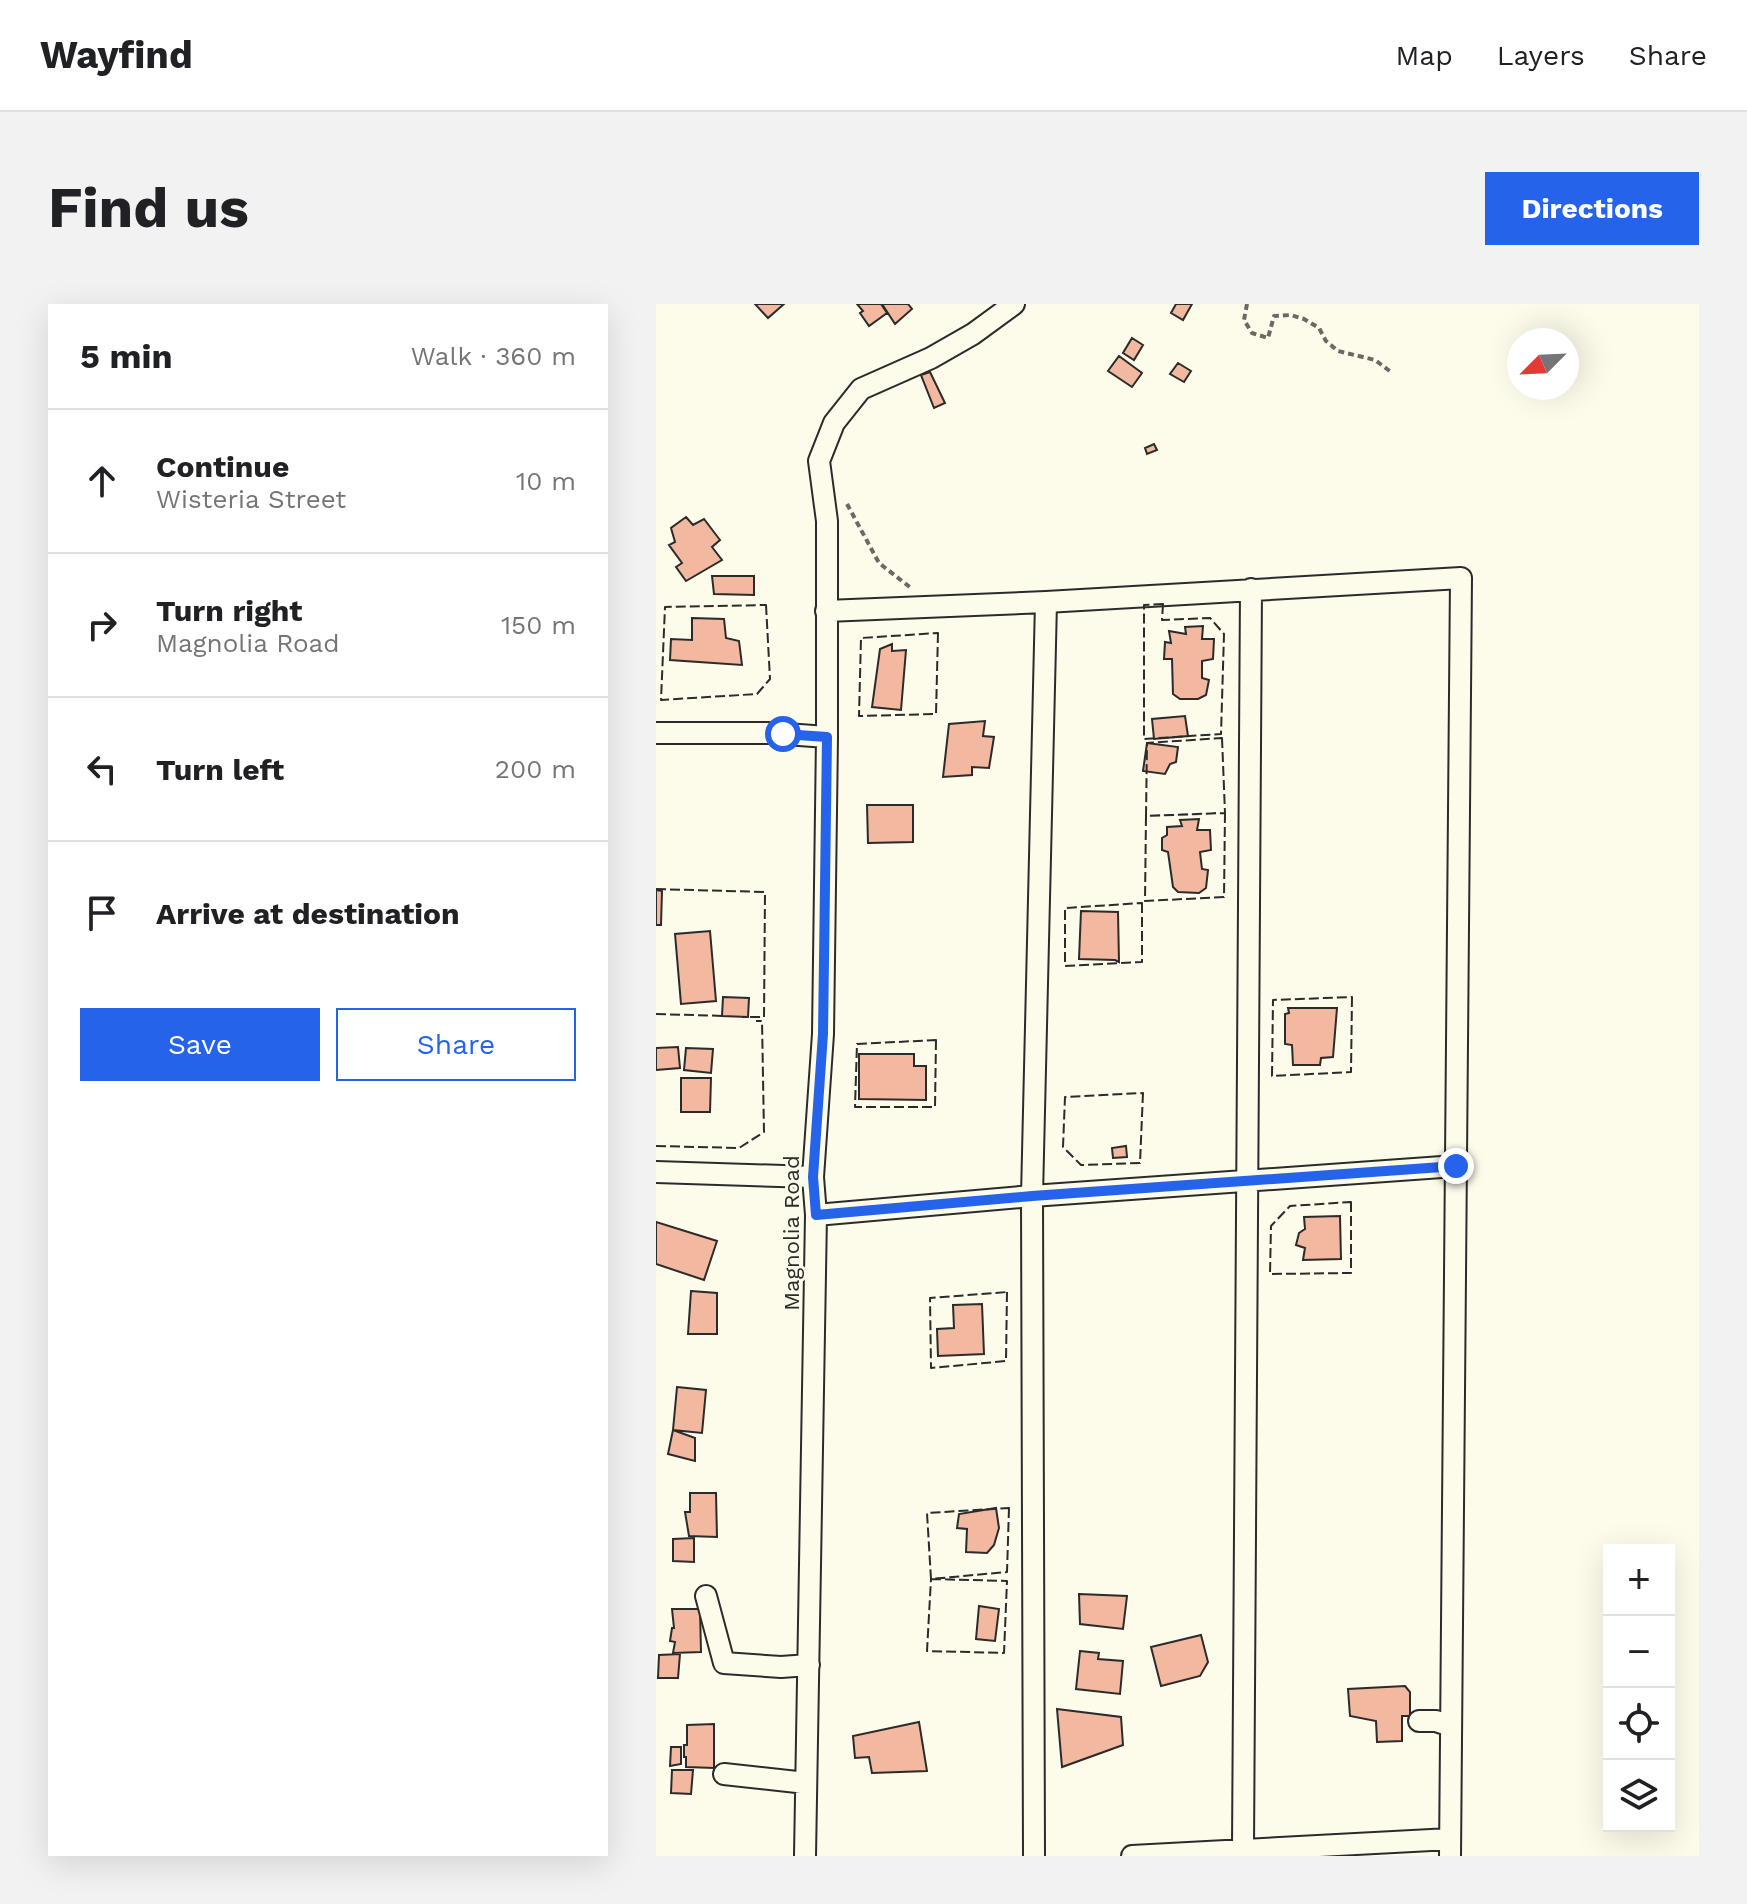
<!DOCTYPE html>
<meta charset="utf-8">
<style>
body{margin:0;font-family:"Work Sans",sans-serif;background:#f2f2f2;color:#202124}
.controls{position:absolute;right:24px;bottom:24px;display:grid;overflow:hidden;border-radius:0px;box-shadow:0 8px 32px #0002}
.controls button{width:72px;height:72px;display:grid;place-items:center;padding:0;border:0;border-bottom:2px solid #e0e0e0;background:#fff;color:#202124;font:40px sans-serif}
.compass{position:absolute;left:851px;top:24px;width:72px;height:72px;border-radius:50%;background:#fff;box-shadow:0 8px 32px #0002;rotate:246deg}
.stop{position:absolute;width:24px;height:24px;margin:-18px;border:6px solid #2563eb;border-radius:50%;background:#fff}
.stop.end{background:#2563eb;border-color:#fff;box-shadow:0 2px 8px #0008}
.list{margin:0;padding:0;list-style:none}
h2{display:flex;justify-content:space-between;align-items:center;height:104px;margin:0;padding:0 32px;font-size:34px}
h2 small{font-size:26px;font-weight:400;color:#757577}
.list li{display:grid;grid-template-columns:52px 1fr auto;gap:24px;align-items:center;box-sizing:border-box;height:144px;padding:0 32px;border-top:2px solid #e0e0e0}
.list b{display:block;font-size:30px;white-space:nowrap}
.list p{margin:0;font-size:26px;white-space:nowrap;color:#757577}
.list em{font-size:26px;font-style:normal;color:#757577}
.actions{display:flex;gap:16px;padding:24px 32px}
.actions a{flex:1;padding:18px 0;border:2px solid #2563eb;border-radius:0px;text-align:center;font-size:28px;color:#2563eb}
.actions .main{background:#2563eb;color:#fff}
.icon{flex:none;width:44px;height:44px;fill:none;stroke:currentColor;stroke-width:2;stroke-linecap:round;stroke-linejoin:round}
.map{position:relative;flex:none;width:1043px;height:1552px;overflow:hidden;border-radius:0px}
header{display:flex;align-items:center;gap:48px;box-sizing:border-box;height:112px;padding:0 40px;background:#fff;border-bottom:2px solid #e0e0e0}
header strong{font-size:38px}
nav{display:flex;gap:44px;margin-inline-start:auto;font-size:28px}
.intro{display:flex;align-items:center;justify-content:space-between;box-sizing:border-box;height:192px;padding:0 48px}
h1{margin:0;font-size:56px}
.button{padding:20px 36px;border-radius:0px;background:#2563eb;color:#fff;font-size:28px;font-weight:700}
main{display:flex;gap:48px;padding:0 48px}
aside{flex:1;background:#fff;border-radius:0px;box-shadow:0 8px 32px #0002}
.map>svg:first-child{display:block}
.building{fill:#f2b8a0;stroke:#2b2b2b;stroke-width:2}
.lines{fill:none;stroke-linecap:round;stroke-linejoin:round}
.street-casing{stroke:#2b2b2b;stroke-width:24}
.path{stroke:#6a6964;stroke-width:4;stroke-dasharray:6 4;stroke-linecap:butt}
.street{stroke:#fdfbea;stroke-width:20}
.fence{stroke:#2b2b2b;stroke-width:2;stroke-dasharray:10 4;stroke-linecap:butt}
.route{stroke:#2563eb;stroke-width:10}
.labels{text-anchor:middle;stroke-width:6;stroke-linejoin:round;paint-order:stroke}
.street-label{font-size:22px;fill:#2b2b2b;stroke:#fdfbea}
</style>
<header>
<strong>Wayfind</strong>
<nav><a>Map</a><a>Layers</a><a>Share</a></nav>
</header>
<div class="intro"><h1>Find us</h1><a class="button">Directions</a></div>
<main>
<aside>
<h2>5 min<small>Walk · 360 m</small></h2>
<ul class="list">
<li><svg class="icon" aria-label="ahead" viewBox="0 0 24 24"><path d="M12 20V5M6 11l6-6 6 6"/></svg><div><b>Continue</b><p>Wisteria Street</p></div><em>10 m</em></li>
<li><svg class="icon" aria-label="right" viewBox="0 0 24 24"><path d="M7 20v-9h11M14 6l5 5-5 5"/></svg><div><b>Turn right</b><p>Magnolia Road</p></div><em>150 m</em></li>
<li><svg class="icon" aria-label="left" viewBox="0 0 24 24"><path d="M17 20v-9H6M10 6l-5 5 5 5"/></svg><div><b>Turn left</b></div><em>200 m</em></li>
<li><svg class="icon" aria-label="arrive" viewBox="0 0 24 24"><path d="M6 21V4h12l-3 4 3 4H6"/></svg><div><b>Arrive at destination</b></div></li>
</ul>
<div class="actions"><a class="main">Save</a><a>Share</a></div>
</aside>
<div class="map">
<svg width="1043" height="1552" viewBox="0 0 1043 1552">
<rect width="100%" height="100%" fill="#fdfbea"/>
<!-- building -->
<path class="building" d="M99,0H128L112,14Z
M201,0H225L231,9L213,22L204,9L207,7Z
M226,0H252L256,5L239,20Z
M520,0H536L527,16L515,9Z
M476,34L487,41L478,56L467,49Z
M463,52L486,69L476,83L452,67Z
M522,59L535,67L528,78L514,70Z
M274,68L289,99L278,104L265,71Z
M498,140L501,146L491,150L489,144Z
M30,213L37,221L48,215L64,236L56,243L66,256L30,277L20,263L26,259L13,241L19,238L15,224Z
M56,272H98V291L58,290Z
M36,314L68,315L70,334L83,337L86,361L14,356L15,335L36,336Z
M547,322L546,335H558L557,355L546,357V374L553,376L550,391L542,395H524L517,390L516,355H508L509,338L515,339L513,327L530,330L529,323Z
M236,340V347L250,346L245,406L216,403L224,345Z
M529,412L532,432L498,435L496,415Z
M329,417L327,432L338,433L333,464L316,463V471L287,473L293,420Z
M491,439L522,443L520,458L514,460L509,470L487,467Z
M211,501H257V538L212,539Z
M543,515L541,526H554L555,546L544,548L546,565L552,566L550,584L543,589L522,588L517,583L512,548L506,546V534L511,531V523L526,522L524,516Z
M0,586L6,587L5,621H0Z
M425,607L462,608L463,658L459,656L423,655Z
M54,627L60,697L25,700L19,630Z
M67,693L93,694L92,713L66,712Z
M632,704H681L677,753L665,754L664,761H637L636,741L629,740V710L633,709Z
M22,743L24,764L0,766V744Z
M30,744L57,745L55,769L28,766Z
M203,750H258V762H270V796L203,795Z
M25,774H55L54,808H25Z
M470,842L471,853L457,854L456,844Z
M684,912L685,955L647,956L649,944L640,941L643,929L649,925L648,913Z
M0,918L61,937L48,976L0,960Z
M35,987L61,989V1030H32Z
M326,1000L328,1050L282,1052L281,1025L298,1024L297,1001Z
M21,1083L50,1086L46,1129L17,1126Z
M17,1126L39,1134V1157L12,1150Z
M34,1189H60L61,1233L33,1232L29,1208H34Z
M340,1204L343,1224L338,1241L331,1249L310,1248L311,1225L301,1224L303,1210Z
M38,1234V1258L17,1257V1235Z
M423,1290L471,1292L467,1325L424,1320Z
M323,1302L343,1305L339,1337L320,1335Z
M16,1305H44L45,1348L17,1349L19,1338L14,1337L16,1324H18Z
M545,1331L552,1358L544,1372L505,1382L495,1343Z
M424,1347L443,1349L442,1355L467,1357L464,1390L420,1385Z
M24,1350L22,1374H2L3,1351Z
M749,1382L754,1388V1412H746V1437L721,1438L720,1417L694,1412L692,1385Z
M401,1405L465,1413L467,1441L406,1463Z
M263,1418L271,1467L216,1469L213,1453L199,1454L197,1432Z
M58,1420V1464L30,1463V1453H28V1441H31V1421Z
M15,1443H25V1460L14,1462Z
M16,1466H37L35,1490L15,1489Z"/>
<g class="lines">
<defs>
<path id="street" d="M170,307L390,298L805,274L794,1552
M0,429H116L171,433
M0,868L157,873
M160,911L376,892L800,862
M50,1292L68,1359L125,1363L153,1361
M763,1417H780L795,1422
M68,1470L150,1479
M587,1544L595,285
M149,1552L160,911L157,873L167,730L171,433V217L163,157L178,119L205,85L275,54L317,30L358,0
M378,1552L376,892L390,298
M476,1552L794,1535"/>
</defs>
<!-- street casing -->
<use href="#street" class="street-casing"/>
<!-- path -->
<path class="path" d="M591,0L588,16L596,29L612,34L618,12L635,11L648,15L663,24L670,37L682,47L719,56L735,68
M191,200L223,259L255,284"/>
<!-- street -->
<use href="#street" class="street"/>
<!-- fence -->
<path class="fence" d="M507,300L506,316L554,314L568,330L565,430L488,435V301Z
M110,301L114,375L101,390L5,396L9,303Z
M282,329L280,410L203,412L205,334Z
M566,434L569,509L490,512L491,439Z
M569,509L568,593L489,597L490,512Z
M0,585L109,588L108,713H86
M486,599V658L409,662V604Z
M696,693L695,768L616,772L617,696Z
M0,710L70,712
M280,736L279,803H199L201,740Z
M487,789L484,859L425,861L407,843L409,793Z
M0,842L83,844L108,828L106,717H100
M695,898V969L614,970L615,922L634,902Z
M351,988L350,1057L275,1064L274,994Z
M353,1204L351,1268L275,1275L271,1209Z
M275,1275L351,1277L348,1349L271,1347Z"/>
</g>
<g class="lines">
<!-- route -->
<path class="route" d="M127,430L171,433L167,730L157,873L160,911L376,892L800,862"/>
</g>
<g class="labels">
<!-- street labels -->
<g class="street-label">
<text transform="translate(135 929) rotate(-90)" y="8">Magnolia Road</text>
</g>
</g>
</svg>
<div class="controls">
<button>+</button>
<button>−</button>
<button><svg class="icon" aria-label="locate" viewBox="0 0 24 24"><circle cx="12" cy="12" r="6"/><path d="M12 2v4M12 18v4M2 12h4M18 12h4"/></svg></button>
<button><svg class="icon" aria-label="layers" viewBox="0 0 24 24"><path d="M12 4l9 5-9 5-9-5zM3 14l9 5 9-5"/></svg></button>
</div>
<svg class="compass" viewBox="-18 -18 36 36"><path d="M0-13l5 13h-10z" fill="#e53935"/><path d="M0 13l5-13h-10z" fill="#757577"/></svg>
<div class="stop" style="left:127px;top:430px"></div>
<div class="stop end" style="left:800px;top:862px"></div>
</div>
</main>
